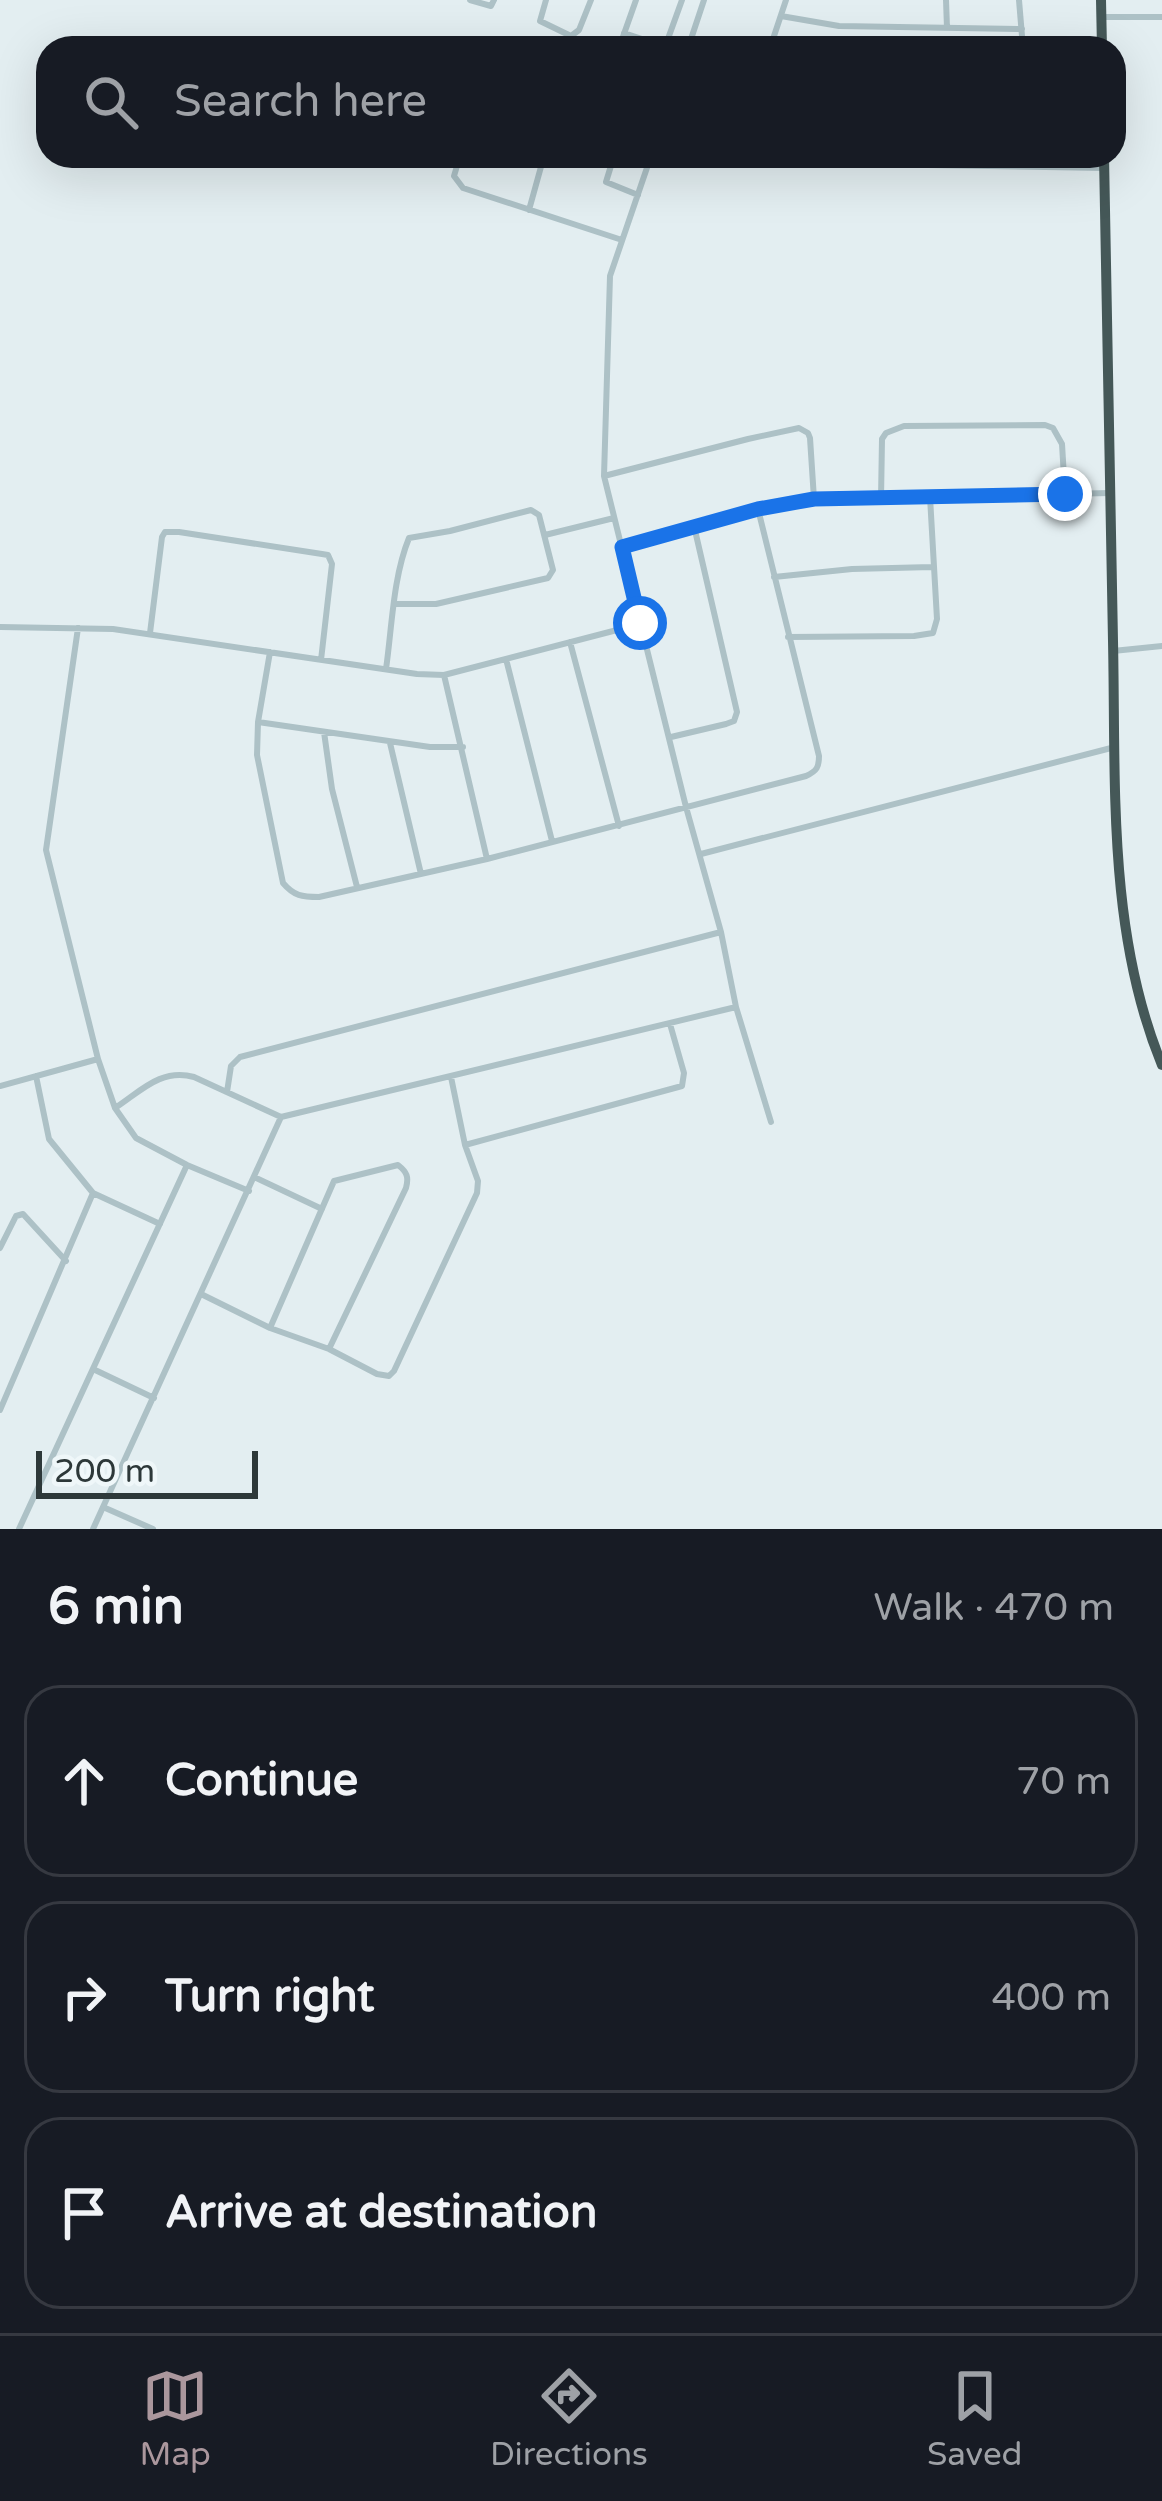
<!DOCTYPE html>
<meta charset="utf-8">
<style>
body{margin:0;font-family:"Varela Round",sans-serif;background:#20242c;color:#f1f3f6}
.scale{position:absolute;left:36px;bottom:30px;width:222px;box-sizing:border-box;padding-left:12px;border:6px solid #2d3839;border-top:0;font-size:33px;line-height:42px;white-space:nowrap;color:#2d3839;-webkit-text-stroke:9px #eff7f9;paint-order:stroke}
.stop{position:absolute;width:36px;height:36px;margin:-27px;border:9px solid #1a73e8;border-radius:50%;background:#fff}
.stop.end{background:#1a73e8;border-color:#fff;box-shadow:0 3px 12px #0008}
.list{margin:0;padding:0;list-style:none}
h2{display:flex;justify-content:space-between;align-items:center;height:156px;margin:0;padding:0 48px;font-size:51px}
h2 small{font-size:39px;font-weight:400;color:#9ea1a6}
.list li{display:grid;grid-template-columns:78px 1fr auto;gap:36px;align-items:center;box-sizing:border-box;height:192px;margin:0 24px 24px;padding:0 24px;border:3px solid #363941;border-radius:36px}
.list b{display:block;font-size:45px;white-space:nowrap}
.list em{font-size:39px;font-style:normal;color:#9ea1a6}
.icon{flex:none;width:66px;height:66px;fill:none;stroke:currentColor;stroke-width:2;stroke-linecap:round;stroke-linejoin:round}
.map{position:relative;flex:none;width:1162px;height:1529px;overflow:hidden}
.search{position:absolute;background:#171b24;box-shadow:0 12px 48px #0002;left:36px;right:36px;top:36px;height:132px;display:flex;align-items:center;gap:30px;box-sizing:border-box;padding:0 42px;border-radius:36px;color:#9ea1a6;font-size:45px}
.sheet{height:804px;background:#171b24}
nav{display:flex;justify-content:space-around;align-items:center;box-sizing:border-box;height:168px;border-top:3px solid #363941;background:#171b24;font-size:33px;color:#9ea1a6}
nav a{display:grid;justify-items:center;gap:6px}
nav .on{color:#ab979d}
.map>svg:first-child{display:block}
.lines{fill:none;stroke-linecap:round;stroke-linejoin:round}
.street{stroke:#adc1c6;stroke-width:6}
.highway{stroke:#455858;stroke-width:10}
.route{stroke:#1a73e8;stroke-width:15}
</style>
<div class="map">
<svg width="1162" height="1529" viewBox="0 0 1162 1529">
<rect width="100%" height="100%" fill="#e3eef1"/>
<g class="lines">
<!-- street -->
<path class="street" d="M470,0L491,6L494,0
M546,0L540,21L571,36L579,30L591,0
M946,0L947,28
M1019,0L1023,48
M781,16L839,26L1022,29
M1102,17H1162
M624,33L669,48
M665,47L682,0
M619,48L636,0
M688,48L704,0
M770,48L786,0
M460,156L454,176L463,188L622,240
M614,156L606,182L638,195
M651,156L610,276L604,476L686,807L721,932L736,1007L771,1122
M711,156L743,162L1105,168
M529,210L544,156
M604,476L748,439L799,428L808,433L810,438L814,499
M881,499L882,439L886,433L904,426L1045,425L1053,428L1062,444L1065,494
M545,535L614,518
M622,546L758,509L814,499L1110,493
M774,577L852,569L932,567
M0,627L113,629L417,674L444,675L640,624
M78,628L46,850L98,1059L115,1108L136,1138L187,1165L249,1191
M150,633L162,537L165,532H179L322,554L328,555L332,564L321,660
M788,637L914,636L933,633L937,619L930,497
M570,642L619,826
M1113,651L1162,646
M270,652L258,722L257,755L283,883C294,896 302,897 319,897L487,859L806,776C817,771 819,767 819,756L758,509
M506,659L552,841
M386,669C392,627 393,577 409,538L450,531L531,510L539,515L553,570L548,578L436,604H395
M444,675L487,859
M258,722L430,747H463
M324,732L332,789L357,887
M671,737L726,724L734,721L737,712L694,526
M390,743L421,874
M701,854L1115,747
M36,1076L49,1139L93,1193L160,1224
M0,1086L98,1059
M227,1092L231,1066L240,1057L721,932
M115,1108C141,1091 161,1068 194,1077L281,1117
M465,1145L682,1086L684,1073L670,1024
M254,1177L322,1209
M0,1248L16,1216L23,1214L66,1261
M201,1294L270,1328L329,1349L377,1374L389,1376L394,1371L477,1193L478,1181L465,1145L451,1077
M270,1328L334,1181L398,1165C407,1172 409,1177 406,1188L329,1349
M93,1369L154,1398
M0,1410L93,1193
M103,1507L153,1529
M19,1529L187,1165
M93,1529L281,1117L736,1007"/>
<!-- highway -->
<path class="highway" d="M1101,0L1102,48
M1104,156C1107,318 1110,479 1113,641C1116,782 1107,932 1162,1065"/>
</g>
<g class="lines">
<!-- route -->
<path class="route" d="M640,623L622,547L758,509L814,499L1065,494"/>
</g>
</svg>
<div class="scale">200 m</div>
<div class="stop" style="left:640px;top:623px"></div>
<div class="stop end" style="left:1065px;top:494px"></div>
<div class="search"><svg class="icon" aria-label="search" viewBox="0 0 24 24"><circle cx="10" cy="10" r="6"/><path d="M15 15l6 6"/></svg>Search here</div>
</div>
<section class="sheet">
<h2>6 min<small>Walk · 470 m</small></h2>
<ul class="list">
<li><svg class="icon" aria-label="ahead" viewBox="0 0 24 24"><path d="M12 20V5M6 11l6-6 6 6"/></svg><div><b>Continue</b></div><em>70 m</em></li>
<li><svg class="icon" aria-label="right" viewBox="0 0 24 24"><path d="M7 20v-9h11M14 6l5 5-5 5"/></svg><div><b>Turn right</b></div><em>400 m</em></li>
<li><svg class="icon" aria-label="arrive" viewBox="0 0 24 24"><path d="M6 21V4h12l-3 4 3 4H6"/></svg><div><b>Arrive at destination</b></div></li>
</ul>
</section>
<nav>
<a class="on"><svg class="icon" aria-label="map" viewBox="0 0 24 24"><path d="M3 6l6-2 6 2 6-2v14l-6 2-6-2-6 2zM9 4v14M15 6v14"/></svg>Map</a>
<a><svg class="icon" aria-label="directions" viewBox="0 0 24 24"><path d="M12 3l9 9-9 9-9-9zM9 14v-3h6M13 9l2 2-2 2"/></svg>Directions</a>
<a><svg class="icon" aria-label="saved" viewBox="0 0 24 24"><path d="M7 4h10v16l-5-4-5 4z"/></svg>Saved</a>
</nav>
